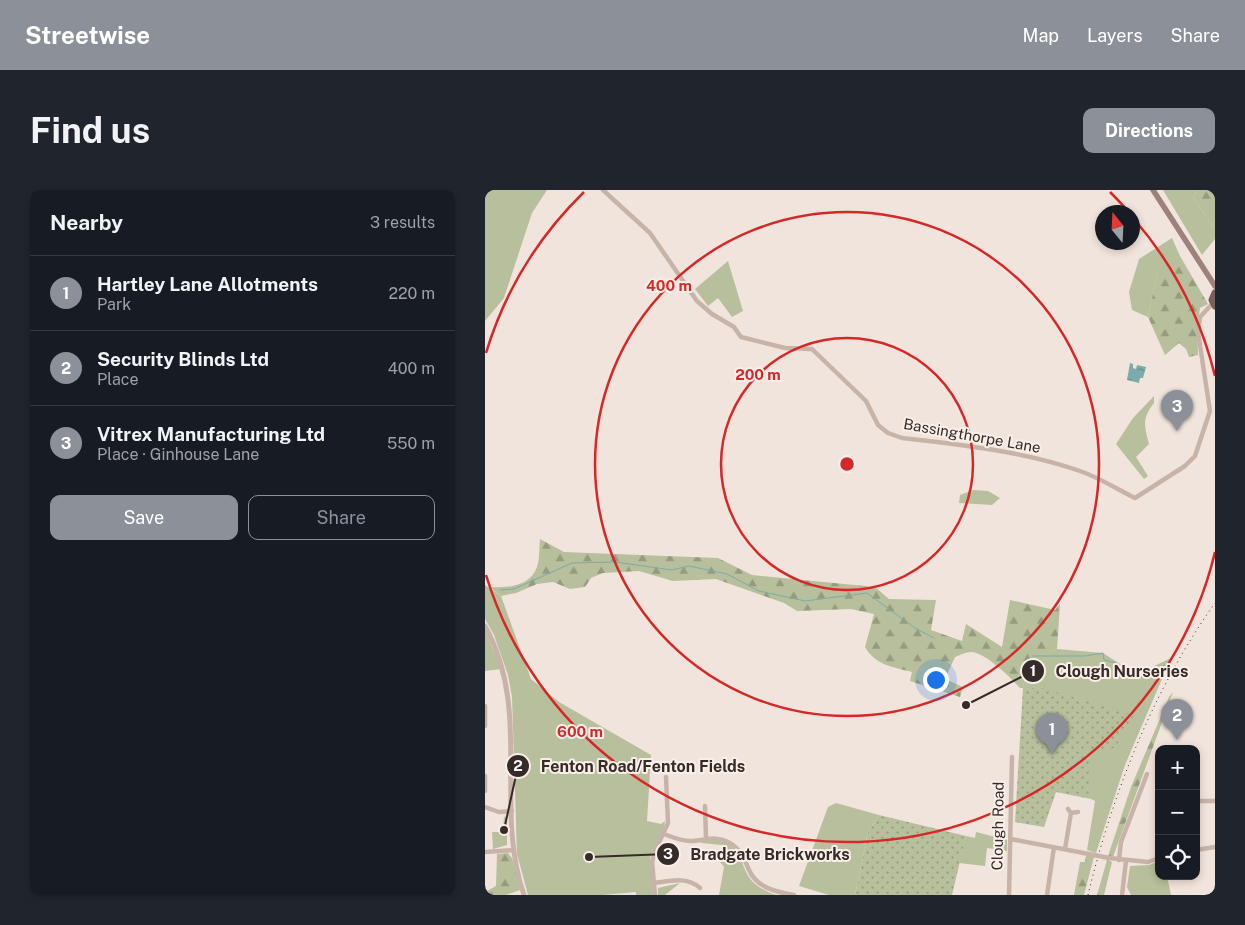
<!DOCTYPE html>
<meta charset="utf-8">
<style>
body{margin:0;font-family:"Public Sans",sans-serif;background:#20242c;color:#f1f3f6}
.controls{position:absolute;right:15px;bottom:15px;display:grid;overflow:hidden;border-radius:10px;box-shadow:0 2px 8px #0003}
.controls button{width:45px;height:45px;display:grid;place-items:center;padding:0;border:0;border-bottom:1px solid #363941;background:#171b24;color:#f1f3f6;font:25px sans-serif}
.compass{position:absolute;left:610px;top:15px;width:45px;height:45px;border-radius:50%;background:#171b24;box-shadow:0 2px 8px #0003;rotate:342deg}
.you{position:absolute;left:450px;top:489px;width:18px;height:18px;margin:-12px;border:4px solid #fff;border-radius:50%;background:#1a73e8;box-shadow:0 0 0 8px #1a73e833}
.badge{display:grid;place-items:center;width:32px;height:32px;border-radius:50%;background:#8c9099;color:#fff;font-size:16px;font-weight:700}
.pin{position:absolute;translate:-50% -41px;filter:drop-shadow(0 1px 2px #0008)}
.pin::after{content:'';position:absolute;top:26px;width:18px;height:15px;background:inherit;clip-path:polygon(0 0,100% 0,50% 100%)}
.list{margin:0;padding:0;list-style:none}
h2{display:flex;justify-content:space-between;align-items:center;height:65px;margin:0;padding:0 20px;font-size:21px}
h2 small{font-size:16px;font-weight:400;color:#9ea1a6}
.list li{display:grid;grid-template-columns:32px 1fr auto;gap:15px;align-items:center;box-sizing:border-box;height:75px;padding:0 20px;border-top:1px solid #363941}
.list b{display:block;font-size:19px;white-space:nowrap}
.list p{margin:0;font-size:16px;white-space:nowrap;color:#9ea1a6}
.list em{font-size:16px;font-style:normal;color:#9ea1a6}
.actions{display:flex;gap:10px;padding:15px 20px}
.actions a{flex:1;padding:11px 0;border:1px solid #8c9099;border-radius:10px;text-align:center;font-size:18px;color:#8c9099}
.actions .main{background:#8c9099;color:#fff}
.icon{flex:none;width:28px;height:28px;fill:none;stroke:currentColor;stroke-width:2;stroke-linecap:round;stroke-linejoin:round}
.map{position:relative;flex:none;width:730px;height:705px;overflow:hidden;border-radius:10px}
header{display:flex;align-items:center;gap:30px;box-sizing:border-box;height:70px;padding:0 25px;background:#8c9099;color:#fff}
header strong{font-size:24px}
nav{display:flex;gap:28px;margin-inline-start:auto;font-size:18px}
.intro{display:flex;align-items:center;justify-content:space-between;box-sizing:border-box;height:120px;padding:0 30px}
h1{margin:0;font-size:35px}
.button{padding:12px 22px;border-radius:10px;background:#8c9099;color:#fff;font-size:18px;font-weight:700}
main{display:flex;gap:30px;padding:0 30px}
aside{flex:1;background:#171b24;border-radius:10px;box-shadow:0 2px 8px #0003}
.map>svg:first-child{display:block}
.green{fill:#b7bf9c}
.forest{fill:url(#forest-firs)}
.garden{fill:url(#garden-dots)}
.water{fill:url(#water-ripples)}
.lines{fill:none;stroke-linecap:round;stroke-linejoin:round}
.stream{stroke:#7caca9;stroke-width:1}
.minor{stroke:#c8b3a8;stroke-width:4.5}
.tertiary{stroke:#c8b3a8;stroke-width:5}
.secondary{stroke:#9c827a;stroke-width:5.5}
.primary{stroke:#77605a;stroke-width:7}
.rail{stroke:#352b28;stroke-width:1;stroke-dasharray:1 4;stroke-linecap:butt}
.minor-bridge{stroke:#c8b3a8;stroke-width:4.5}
.ring{fill:none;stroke:#d62828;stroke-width:2.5}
.labels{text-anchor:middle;stroke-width:4;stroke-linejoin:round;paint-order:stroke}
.street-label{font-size:15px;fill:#352b28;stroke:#f9efe8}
.centre{fill:#d62828;stroke:#f9efe8;stroke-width:2.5}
.ring-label{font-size:15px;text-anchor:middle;font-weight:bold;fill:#d62828;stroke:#f9efe8;stroke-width:4;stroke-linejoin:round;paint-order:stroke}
.leader{fill:none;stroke:#352b28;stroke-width:2}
.callout-dot{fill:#352b28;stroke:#f9efe8;stroke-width:2}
.mark-label{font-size:15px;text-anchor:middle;font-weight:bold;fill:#fff}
.callout-label{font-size:16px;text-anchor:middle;font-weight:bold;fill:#352b28;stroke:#f9efe8;stroke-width:4;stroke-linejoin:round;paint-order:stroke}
</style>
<header>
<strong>Streetwise</strong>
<nav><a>Map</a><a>Layers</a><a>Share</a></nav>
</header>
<div class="intro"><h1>Find us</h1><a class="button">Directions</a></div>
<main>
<aside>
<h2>Nearby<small>3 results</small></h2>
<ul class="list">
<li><span class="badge">1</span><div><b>Hartley Lane Allotments</b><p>Park</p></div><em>220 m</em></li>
<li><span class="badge">2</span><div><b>Security Blinds Ltd</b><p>Place</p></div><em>400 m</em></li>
<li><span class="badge">3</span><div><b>Vitrex Manufacturing Ltd</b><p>Place · Ginhouse Lane</p></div><em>550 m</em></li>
</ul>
<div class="actions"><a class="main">Save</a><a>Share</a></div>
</aside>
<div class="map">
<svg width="730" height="705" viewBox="0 0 730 705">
<defs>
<pattern id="forest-firs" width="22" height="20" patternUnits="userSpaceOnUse" patternTransform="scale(1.25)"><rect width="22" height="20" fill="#b7bf9c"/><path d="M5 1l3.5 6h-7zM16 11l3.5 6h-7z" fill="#969b7f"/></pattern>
<pattern id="garden-dots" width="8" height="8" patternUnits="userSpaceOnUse" patternTransform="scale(1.25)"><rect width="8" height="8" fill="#b7bf9c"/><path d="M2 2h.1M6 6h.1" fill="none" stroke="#969b7f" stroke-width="1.8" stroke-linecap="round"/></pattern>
<pattern id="water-ripples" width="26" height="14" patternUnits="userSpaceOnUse" patternTransform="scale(1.25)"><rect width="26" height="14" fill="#7caca9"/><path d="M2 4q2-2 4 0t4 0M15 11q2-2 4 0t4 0" fill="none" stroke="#668c8a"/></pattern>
</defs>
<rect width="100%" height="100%" fill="#f1e4dc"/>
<!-- green -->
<path class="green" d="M0,0H62L47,23L19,108L0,131Z
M678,0H713L708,7L730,39V49L717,65Z
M687,48L695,66L674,77L663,127L647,120L644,102L654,69Z
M243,71L258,121L247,127L233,108L223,116L210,99Z
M669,206V213C657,228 659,236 664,254L651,267L663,286L659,289L631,254L648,228Z
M488,300L503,301L515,308L507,315L474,313L475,305Z
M0,395L16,406L46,489L74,512L166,565L162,631L176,634L180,631L179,639L165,668L168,705H151V702L118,705H43L32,664L27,507L23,485L9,445L0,429Z
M0,440L16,479L0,481Z
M572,459L618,463L646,481L661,480L686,468L640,575L611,663L602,660L610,611L606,609V569L600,568L602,559L557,498H538L543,470Z
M351,613L394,625L383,642L370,705H344L314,696L343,617Z
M19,626L22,629V655L8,659L7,642H18Z
M491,642L522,650V661L502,658L500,676L474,673L481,646L490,648Z
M232,650C262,659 252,673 267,691C274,698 282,702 291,705H234L239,677L232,668L251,665L237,655L216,653L217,651Z
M674,671V686H682L686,705H646L642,697L645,676L664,675Z
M195,693L180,705H173V698Z"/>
<!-- forest -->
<path class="forest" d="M713,0H730V39L708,7Z
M695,66L723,114L715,118L712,139L713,165L704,167L701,159L694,153L680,165L663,127L674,76Z
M55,349L79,362L233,368L267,385L390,397L404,409L451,410L446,440L477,451L481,434L517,457L525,410L570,420L575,414L572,459L543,471L538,498H535C526,488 500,462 486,462C481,462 475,465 470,467L460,489L478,497L475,507L425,491L427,482C408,477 390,475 380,457L389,424L366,419L312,421L299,413L231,389L188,391L154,381L118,383L106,388L100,397L85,399L68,392L52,394L31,403L16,406L4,397C21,398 45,397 52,377C55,369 54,357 55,349Z
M688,502L628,667L623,666L646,597L684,507Z
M23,663L27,668L35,700L21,705H0V702L11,696L12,664Z
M601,665L609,667L599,705H589L595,672H600Z
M622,670L627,672L619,705H612Z"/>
<!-- garden -->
<path class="garden" d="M538,498H557L649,525L630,558L602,560L600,568L606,569V609L571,602L559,637L530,632Z
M394,625L481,646L467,705H370L383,642Z"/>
<!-- water -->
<path class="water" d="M645,173L648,174V178L651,179L652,175L661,177L658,188H655L654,193L642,190Z"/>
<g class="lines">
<!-- stream -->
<path class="stream" d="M15,400L29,399L87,373L130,372L187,380L204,376L242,384L274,401L320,411L382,403L430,438L449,448
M547,466H600L618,463L619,470L631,473L630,484L663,488L679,475H685"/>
<!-- minor -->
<path class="minor" d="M118,0L165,43L212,111L227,124L249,137L256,147L300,158L327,159L381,211L393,235L403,243L417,248C477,255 538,261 595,281C615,288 632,299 650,308L700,276L710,266L725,221L713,142L715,127L728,113
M0,516V536
M0,586V601
M711,611H730
M220,616L221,648
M0,617L14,622L27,621
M583,619L586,623L593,622
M179,644C187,647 196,651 205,651C219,651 230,645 243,652C255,658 259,668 264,680C272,698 291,702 309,705
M526,649L609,665
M580,659L586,623
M711,660L730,657
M0,662L29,660
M624,668L663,672L674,668
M634,670L636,652L662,584
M169,693C185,691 202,686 215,698
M170,705L167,672L170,661L183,633L181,587
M524,705L527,567
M562,705L569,657
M637,705L641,671"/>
<!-- tertiary -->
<path class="tertiary" d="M0,436C48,523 8,616 39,705"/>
<!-- secondary -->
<path class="secondary" d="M668,0L730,96"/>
<!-- primary -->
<path class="primary" d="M730,103L727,110L730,116"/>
<!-- rail -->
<path class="rail" d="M603,705C628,602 668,500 730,413"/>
<!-- minor-bridge -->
<path class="minor-bridge" d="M609,665L624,668"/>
</g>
<!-- distance rings -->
<g class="ring">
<circle cx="362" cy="274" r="126"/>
<circle cx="362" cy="274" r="252"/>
<path d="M730 362A378 378 0 0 1 1 385M1 163A378 378 0 0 1 99 2M625 2A378 378 0 0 1 643 21M649 29A378 378 0 0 1 730 186"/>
</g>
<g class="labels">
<!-- street labels -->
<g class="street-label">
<text transform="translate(487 246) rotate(10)" y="5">Bassingthorpe Lane</text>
<text transform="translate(513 636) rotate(-89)" y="5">Clough Road</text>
</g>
</g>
<circle cx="362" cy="274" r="8" class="centre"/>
<g class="ring-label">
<text x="184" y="101">400 m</text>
<text x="273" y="190">200 m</text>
<text x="95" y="547">600 m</text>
</g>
<!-- callouts -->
<path class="leader" d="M481 515L548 481M19 640L33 576M104 667L183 664"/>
<g class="callout-dot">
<circle cx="481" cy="515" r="5"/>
<circle cx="19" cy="640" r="5"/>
<circle cx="104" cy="667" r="5"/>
<circle cx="548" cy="481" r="12"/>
<circle cx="33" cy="576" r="12"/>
<circle cx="183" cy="664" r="12"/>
</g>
<g class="mark-label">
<text x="548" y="486">1</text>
<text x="33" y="581">2</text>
<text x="183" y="669">3</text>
</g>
<g class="callout-label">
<text x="637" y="487">Clough Nurseries</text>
<text x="158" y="582">Fenton Road/Fenton Fields</text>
<text x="285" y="670">Bradgate Brickworks</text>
</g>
</svg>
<div class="controls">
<button>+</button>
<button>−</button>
<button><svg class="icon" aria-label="locate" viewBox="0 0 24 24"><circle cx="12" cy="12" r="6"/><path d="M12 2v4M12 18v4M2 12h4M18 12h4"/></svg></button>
</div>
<svg class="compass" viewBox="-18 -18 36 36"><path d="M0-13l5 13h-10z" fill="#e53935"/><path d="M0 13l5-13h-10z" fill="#9ea1a6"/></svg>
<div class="you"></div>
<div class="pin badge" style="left:567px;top:564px">1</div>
<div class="pin badge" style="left:692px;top:550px">2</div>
<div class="pin badge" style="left:692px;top:241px">3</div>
</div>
</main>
